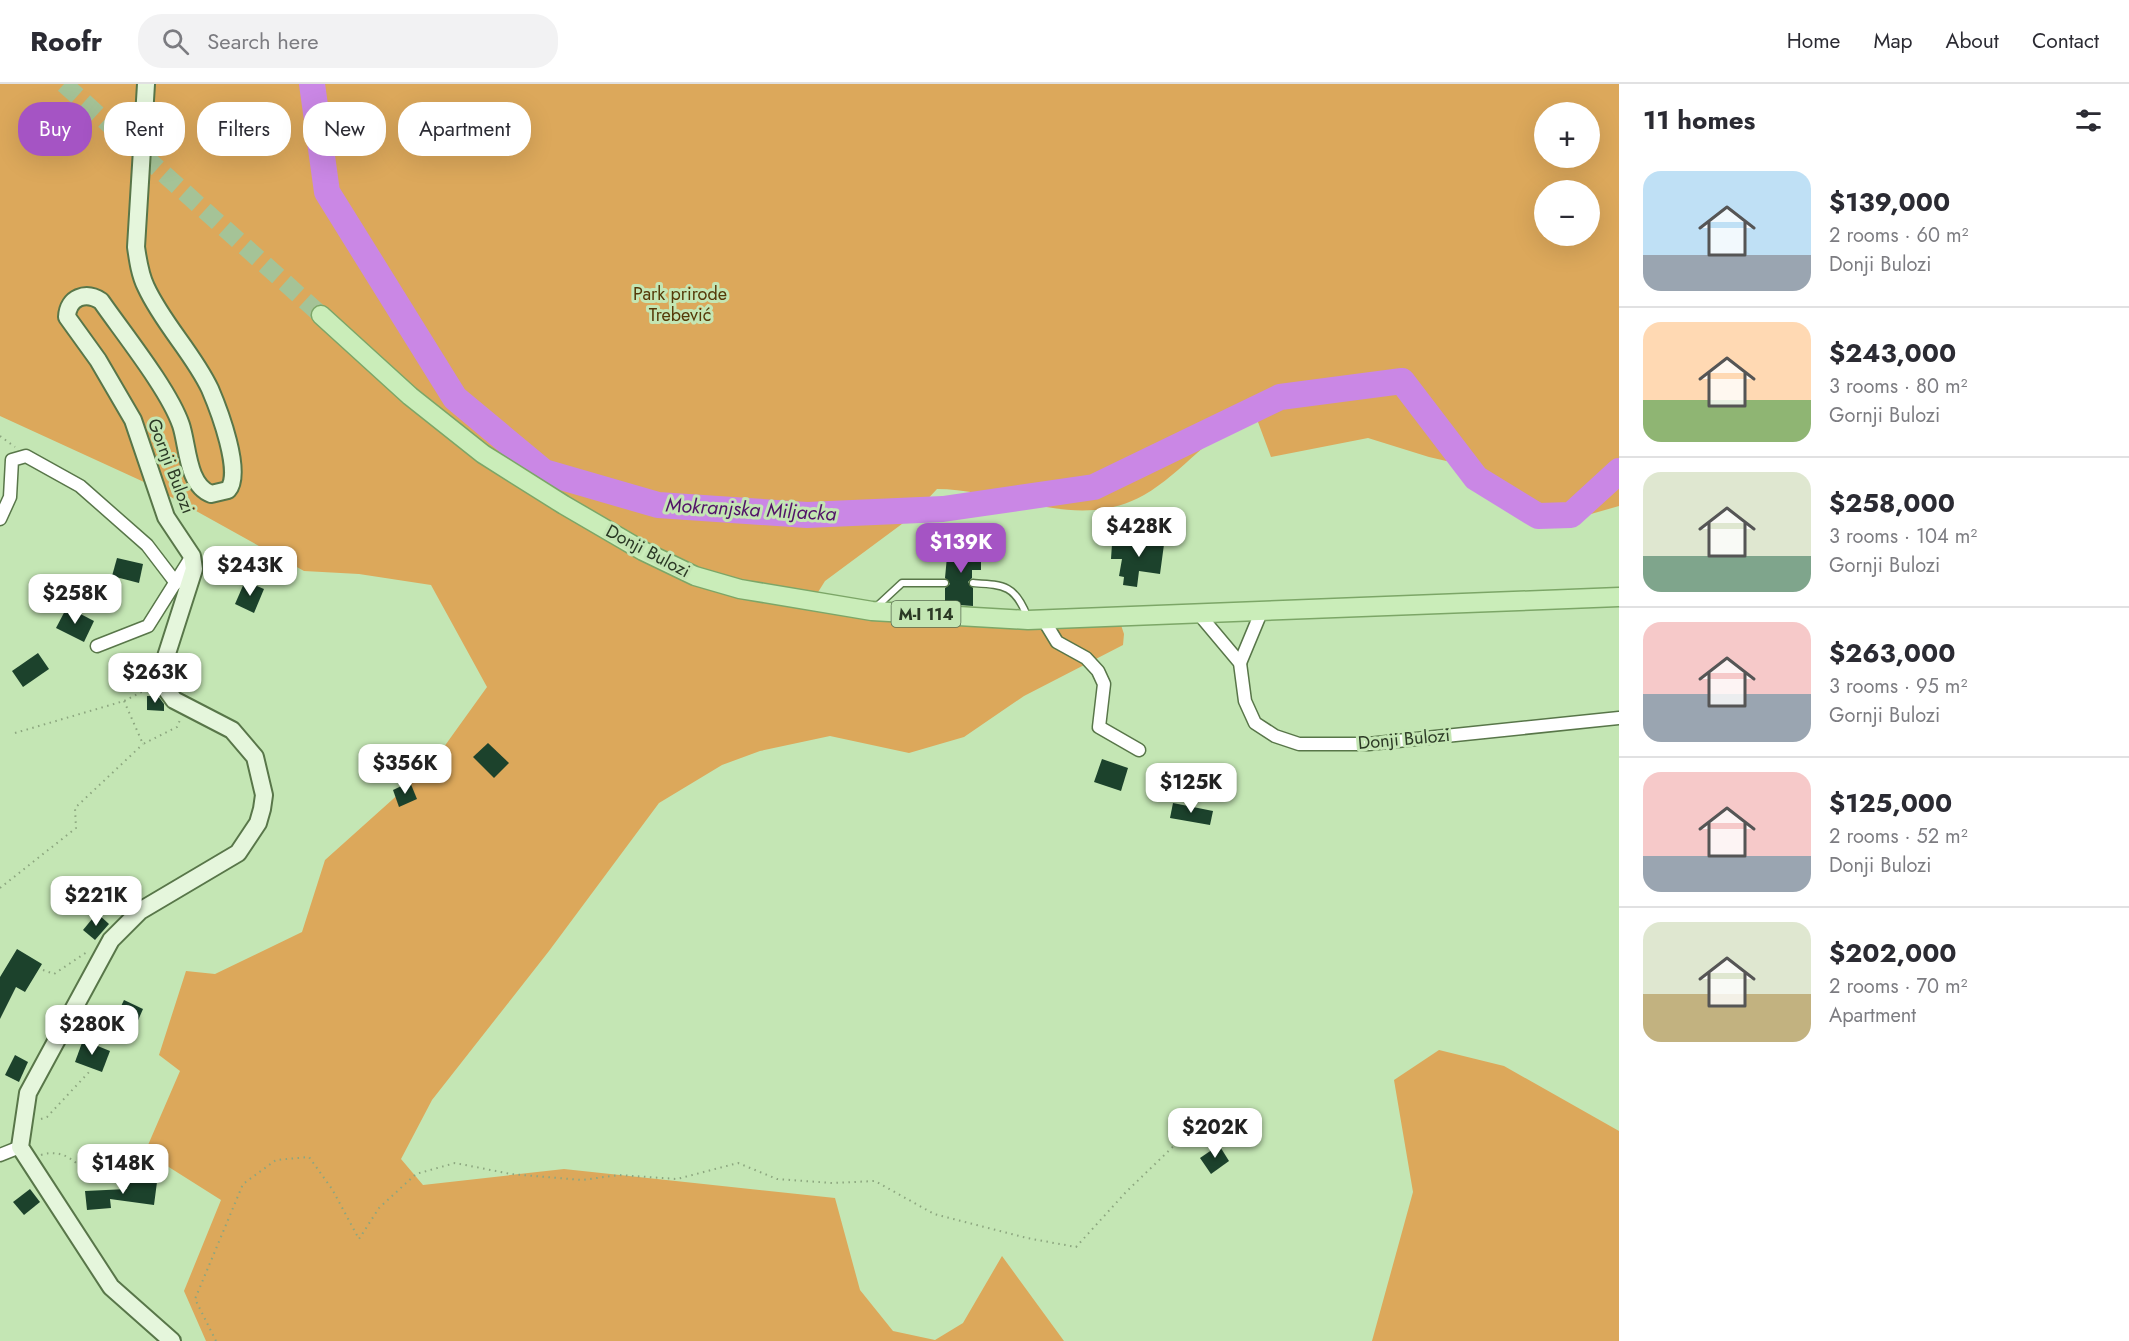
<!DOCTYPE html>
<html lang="en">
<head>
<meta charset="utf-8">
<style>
  :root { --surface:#fff; --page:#f2f2f3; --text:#2b2b33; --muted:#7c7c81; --line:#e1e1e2; --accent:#a554c4 }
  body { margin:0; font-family:Jost,sans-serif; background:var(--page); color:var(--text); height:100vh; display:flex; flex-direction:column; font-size:22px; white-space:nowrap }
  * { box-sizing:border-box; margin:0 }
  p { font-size:20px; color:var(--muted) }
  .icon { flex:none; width:33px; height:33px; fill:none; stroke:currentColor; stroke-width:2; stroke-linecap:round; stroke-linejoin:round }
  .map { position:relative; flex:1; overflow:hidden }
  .panel { display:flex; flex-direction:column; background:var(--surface); width:510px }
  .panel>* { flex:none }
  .banner { position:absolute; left:18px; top:18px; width:570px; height:54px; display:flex; gap:12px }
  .tools { position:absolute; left:1534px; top:18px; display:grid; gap:12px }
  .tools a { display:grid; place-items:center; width:66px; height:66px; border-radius:50%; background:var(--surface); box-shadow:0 6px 24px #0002; font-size:30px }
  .price { position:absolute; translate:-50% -51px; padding:0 14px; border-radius:12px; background:#fff; color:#222; font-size:20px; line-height:39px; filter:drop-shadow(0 2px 3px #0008) }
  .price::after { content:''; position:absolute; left:50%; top:36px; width:18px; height:14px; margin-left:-9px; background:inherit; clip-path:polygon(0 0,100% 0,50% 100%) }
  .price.selected { background:var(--accent); color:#fff }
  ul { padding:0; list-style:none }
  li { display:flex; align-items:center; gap:18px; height:150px; padding:0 24px }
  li+li { border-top:2px solid var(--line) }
  li span { display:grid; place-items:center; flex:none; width:168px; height:120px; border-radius:18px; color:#555 }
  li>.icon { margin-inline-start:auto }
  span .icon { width:72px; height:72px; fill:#fffc; stroke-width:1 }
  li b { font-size:26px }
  h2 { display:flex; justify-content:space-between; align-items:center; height:72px; padding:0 24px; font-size:26px }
  .chip { padding:0 21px; border-radius:24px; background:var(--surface); box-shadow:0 6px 24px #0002; font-size:21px; line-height:54px }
  .chip.selected { background:var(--accent); color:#fff }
  header { display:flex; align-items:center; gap:36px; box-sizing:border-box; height:84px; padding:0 30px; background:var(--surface); border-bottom:2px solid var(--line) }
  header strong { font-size:28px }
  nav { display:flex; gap:33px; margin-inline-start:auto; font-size:21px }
  .search { width:420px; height:54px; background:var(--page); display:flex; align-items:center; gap:15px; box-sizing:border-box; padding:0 21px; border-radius:24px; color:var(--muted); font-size:22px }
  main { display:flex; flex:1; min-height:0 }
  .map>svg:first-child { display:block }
  .green { fill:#dca85b; fill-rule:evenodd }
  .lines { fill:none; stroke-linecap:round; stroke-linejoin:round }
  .river { stroke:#ca87e5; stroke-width:26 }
  .building { fill:#1c422c }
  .primary-tunnel { stroke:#a5c397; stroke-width:18; stroke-dasharray:18 9; stroke-linecap:butt }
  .lane-casing { stroke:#587649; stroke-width:9 }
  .street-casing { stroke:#587649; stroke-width:15 }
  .secondary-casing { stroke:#587649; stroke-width:20 }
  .primary-casing { stroke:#7ca667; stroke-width:21 }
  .path { stroke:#8ca67f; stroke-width:2; stroke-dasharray:1.5 4.5; stroke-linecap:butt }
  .lane { stroke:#fff; stroke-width:6 }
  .street { stroke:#fff; stroke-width:12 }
  .secondary { stroke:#e5f6dc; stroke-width:16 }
  .primary { stroke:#caedb9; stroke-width:18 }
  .labels { text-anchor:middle; stroke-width:6; stroke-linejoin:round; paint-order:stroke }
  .shield { fill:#c4e6b4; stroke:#596d50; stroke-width:1.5 }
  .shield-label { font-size:16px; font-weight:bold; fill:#2b3925 }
  .park-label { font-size:18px; fill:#553908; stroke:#c4e6b4 }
  .street-label { font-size:18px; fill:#2b3925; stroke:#c4e6b4 }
  .water-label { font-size:20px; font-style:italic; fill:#521368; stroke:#c4e6b4 }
</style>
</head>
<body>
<header>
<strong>Roofr</strong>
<div class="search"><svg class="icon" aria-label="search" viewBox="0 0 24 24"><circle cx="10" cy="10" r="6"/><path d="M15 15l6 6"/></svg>Search here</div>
<nav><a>Home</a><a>Map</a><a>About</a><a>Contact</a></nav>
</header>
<main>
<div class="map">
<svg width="1619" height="1257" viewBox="0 0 1619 1257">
  <rect width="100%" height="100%" fill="#c4e6b4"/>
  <g class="green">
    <path d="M0,0H1619V422L1584,432L1569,443L1549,440L1541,431L1521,426L1505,417L1483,399L1468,382L1429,373L1368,354L1271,373L1255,330C1212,346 1183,389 1144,411C1077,449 1006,405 937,405L910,434L825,497L815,513L938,531L1116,526L1124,550L1123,561L1024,612L964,653L909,669L830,652L760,667L722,681L659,719L549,867L432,1016L401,1075L423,1101L564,1085L835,1114L860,1206L893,1247L935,1256L963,1239L1002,1172L1064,1257H206L184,1207L221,1116L145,1068L180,987L159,971L186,887L215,890L302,848L325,776L431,681L487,603L431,501L359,490L304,487L144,398L0,332ZM1545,28H1590V74H1545ZM1545,106H1590V152H1545Z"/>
    <path d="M1439,966L1504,982L1619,1047V1257H1372L1413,1108L1394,996Z"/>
  </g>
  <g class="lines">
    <path class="river" d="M312,0L327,108L455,314L544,388L658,421L807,431L943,425L1094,403L1280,313L1402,297L1476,394L1538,432L1571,431L1619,387"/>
  </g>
  <g class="building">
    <path d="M1142,450L1165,453L1160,490L1139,487L1137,503L1123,501L1124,493L1119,492L1122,475H1111L1112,460L1141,462Z"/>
    <path d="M948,462H981V486H972V494L968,498L973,504V522L945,520V504L950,500L945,494Z"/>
    <path d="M117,474L143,480L139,499L112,492Z"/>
    <path d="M64,493L78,499L69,520L54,514Z"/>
    <path d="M245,497L264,505L254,529L235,520Z"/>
    <path d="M67,523L94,537L84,558L56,544Z"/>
    <path d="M38,569L49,585L23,603L12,587Z"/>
    <path d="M147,612H158L164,620V627L147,626Z"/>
    <path d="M488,659L509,679L494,694L473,673Z"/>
    <path d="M1102,675L1128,684L1121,707L1094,698Z"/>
    <path d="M410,698L417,715L399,723L393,706Z"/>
    <path d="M1173,719L1213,727L1210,741L1170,734Z"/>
    <path d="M97,829L109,840L95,856L83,846Z"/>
    <path d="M17,865L42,880L25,908L16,903L0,935V893Z"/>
    <path d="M124,916L143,925L133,948L113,939Z"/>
    <path d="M83,956L110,967L102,988L75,978Z"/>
    <path d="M15,971L28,978L19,998L5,991Z"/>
    <path d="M1219,1061L1229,1077L1211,1090L1200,1074Z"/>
    <path d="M128,1094L157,1098L154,1121L110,1115L111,1124L87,1126L85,1107L127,1105Z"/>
    <path d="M30,1105L40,1118L24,1131L13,1118Z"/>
  </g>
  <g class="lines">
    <path class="primary-tunnel" d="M64,0L321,231"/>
    <defs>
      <g id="lane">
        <path d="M973,499C1004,501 1015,501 1027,532"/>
        <path d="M875,524L902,499H945"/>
      </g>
      <g id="street">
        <path d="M0,435L10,413L12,376L26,372L80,402L147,461L176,499"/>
        <path d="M1198,529L1240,579L1245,617L1255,639L1275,652L1299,660H1368L1619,634"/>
        <path d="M1043,535L1057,558L1086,574L1098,587L1104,600L1099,643L1139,666"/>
        <path d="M97,562L148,542L192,472"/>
        <path d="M1240,579L1262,526"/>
        <path d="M0,1071L20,1063"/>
      </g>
      <path id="secondary" d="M146,0L136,163C138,177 140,191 146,203C163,240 193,269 210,305C219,326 243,389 228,406L211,410C187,401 188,362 181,341C169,306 124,250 101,217C86,207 68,213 67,233L98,276L133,336L166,433L192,472L194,485L163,582L161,598L174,616L232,646L255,673L264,711L262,725L258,739L238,769L140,827L111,856L28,1009L20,1063L111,1203L172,1257"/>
      <path id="primary" d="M321,231L410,312L483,370L564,421L643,467L695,492L740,505L872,527L1028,536L1619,513"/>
    </defs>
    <use href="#lane" class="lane-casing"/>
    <use href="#street" class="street-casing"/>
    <use href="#secondary" class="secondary-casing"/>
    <use href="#primary" class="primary-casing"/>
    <g class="path">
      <path d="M0,352L15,363"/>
      <path d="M124,617L143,660L177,643L180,636"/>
      <path d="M15,649L124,617L149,604"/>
      <path d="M0,804L76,744L75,724L143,660"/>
      <path d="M43,886L54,890L87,868"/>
      <path d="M41,1035L47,1033L90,987"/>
      <path d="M41,1071C65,1063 84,1082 91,1102"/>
      <path d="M216,1257L195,1215L243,1100L276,1076L309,1073L332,1105L359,1155L379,1124L416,1090L455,1079L511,1090L582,1096L619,1091L677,1095L738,1079L777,1095L832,1099L875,1097L934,1130L1027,1154L1076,1163L1126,1108L1183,1053L1214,1038"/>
    </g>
    <use href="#lane" class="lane"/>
    <use href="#street" class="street"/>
    <use href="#secondary" class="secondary"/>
    <use href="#primary" class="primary"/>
  </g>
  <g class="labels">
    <rect class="shield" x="891.5" y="517" width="69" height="26" rx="4.5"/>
    <g class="shield-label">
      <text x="926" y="536">M-I 114</text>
    </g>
    <g class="park-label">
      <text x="680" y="216">Park prirode<tspan x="680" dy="21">Trebević</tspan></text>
    </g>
    <g class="street-label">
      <text transform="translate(171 382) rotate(69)" y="6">Gornji Bulozi</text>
      <text transform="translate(648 467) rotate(28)" y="6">Donji Bulozi</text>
      <text transform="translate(1404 655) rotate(-5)" y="6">Donji Bulozi</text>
    </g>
    <g class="water-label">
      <text transform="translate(751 425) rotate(3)" y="7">Mokranjska Miljacka</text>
    </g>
  </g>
</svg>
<div class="tools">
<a>+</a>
<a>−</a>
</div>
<b class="price" style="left:1139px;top:474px">$428K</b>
<b class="price selected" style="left:961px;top:490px">$139K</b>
<b class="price" style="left:250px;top:513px">$243K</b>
<b class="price" style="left:75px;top:541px">$258K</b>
<b class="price" style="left:155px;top:620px">$263K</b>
<b class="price" style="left:405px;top:711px">$356K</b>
<b class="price" style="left:1191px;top:730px">$125K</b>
<b class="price" style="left:96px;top:843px">$221K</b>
<b class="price" style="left:92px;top:972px">$280K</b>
<b class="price" style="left:1215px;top:1075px">$202K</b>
<b class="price" style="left:123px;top:1111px">$148K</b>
<div class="banner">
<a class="chip selected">Buy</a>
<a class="chip">Rent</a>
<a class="chip">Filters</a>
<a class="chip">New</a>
<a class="chip">Apartment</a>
</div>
</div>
<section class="panel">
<h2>11 homes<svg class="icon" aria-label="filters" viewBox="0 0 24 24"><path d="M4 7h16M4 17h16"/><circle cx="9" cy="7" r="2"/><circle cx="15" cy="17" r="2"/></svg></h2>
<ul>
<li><span style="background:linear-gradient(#bfe0f5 70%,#9aa5b1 0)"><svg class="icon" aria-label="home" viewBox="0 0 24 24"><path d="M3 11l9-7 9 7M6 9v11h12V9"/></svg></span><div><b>$139,000</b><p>2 rooms · 60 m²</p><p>Donji Bulozi</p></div></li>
<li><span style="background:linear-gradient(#ffd9b3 65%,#8fb573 0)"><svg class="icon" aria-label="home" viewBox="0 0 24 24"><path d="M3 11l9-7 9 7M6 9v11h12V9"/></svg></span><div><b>$243,000</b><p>3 rooms · 80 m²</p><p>Gornji Bulozi</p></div></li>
<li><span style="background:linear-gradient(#dfe7d0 70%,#7fa58c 0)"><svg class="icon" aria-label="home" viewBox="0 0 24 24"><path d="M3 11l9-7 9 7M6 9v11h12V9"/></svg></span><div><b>$258,000</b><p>3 rooms · 104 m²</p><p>Gornji Bulozi</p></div></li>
<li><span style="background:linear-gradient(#f6c9c9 60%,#9aa5b1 0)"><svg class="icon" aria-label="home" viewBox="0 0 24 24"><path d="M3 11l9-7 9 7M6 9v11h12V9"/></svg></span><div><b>$263,000</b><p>3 rooms · 95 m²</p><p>Gornji Bulozi</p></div></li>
<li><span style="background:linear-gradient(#f6c9c9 70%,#9aa5b1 0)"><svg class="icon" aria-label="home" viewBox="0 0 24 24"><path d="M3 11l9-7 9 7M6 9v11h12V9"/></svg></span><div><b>$125,000</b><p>2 rooms · 52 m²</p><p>Donji Bulozi</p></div></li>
<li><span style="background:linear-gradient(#dfe7d0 60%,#c2b280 0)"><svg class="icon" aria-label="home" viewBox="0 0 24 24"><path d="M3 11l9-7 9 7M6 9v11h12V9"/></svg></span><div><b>$202,000</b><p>2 rooms · 70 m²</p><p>Apartment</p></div></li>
</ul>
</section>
</main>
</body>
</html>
